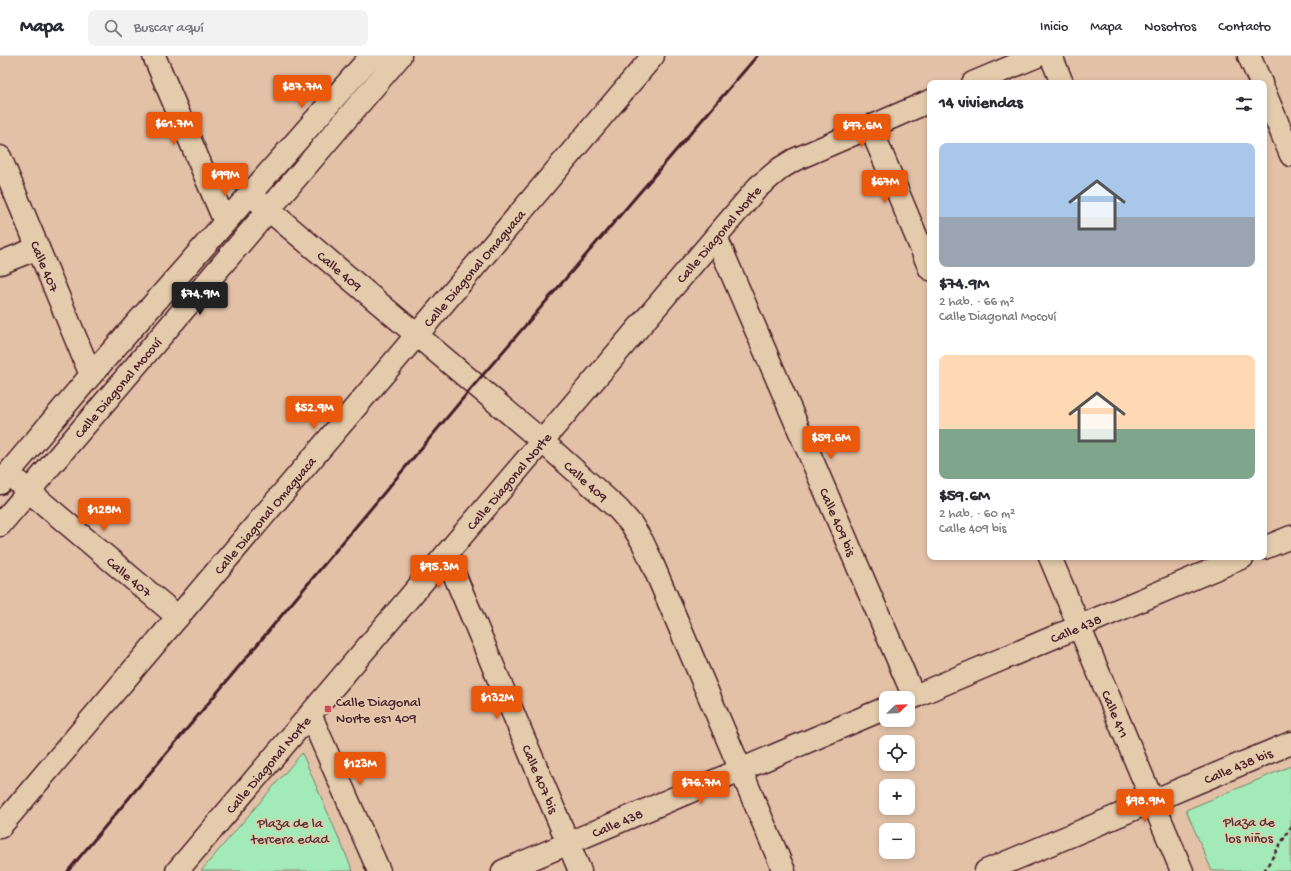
<!DOCTYPE html>
<html lang="es">
<head>
<meta charset="utf-8">
<style>
  :root { --surface:#fff; --page:#f2f2f3; --text:#2b2b33; --muted:#7c7c81; --line:#e1e1e2; --accent:#ea580c }
  body { margin:0; font-family:"Gochi Hand",sans-serif; background:var(--page); color:var(--text); height:100vh; display:flex; flex-direction:column; font-size:15px; white-space:nowrap }
  * { box-sizing:border-box; margin:0 }
  p { font-size:13px; color:var(--muted) }
  .icon { flex:none; width:22px; height:22px; fill:none; stroke:currentColor; stroke-width:2; stroke-linecap:round; stroke-linejoin:round }
  .map { position:relative; flex:1; overflow:hidden }
  .panel { position:absolute; left:927px; top:24px; width:340px; height:480px; display:flex; flex-direction:column; background:var(--surface); border-radius:8px; box-shadow:0 2px 6px #0003 }
  .panel>* { flex:none }
  .needle { width:26px; rotate:67deg }
  .controls { position:absolute; left:879px; top:635px; display:grid; gap:8px }
  .controls a { display:grid; place-items:center; width:36px; height:36px; border-radius:8px; background:var(--surface); box-shadow:0 2px 6px #0003; font-size:20px }
  .price { position:absolute; translate:-50% -34px; padding:0 9px; border-radius:4px; background:var(--accent); color:#fff; font-size:13px; line-height:26px; filter:drop-shadow(0 1px 2px #0008) }
  .price::after { content:''; position:absolute; left:50%; top:24px; width:12px; height:9px; margin-left:-6px; background:inherit; clip-path:polygon(0 0,100% 0,50% 100%) }
  .price.selected { background:#222; color:#fff }
  ul { padding:0; list-style:none }
  li { display:grid; align-content:center; gap:8px; height:212px; padding:0 12px }
  li span { display:grid; place-items:center; height:124px; border-radius:8px; color:#555 }
  li>.icon { margin-inline-start:auto }
  span .icon { width:72px; height:72px; fill:#fffc; stroke-width:1 }
  li b { font-size:17px }
  h2 { display:flex; justify-content:space-between; align-items:center; height:48px; padding:0 12px; font-size:17px }
  header { display:flex; align-items:center; gap:24px; box-sizing:border-box; height:56px; padding:0 20px; background:var(--surface); border-bottom:1px solid var(--line) }
  header strong { font-size:19px }
  nav { display:flex; gap:22px; margin-inline-start:auto; font-size:14px }
  .search { width:280px; height:36px; background:var(--page); display:flex; align-items:center; gap:10px; box-sizing:border-box; padding:0 14px; border-radius:8px; color:var(--muted); font-size:15px }
  .map>svg:first-child { display:block }
  .green { fill:#a2eab7; stroke:#768471 }
  .lines { fill:none; stroke-linecap:round; stroke-linejoin:round }
  .minor-casing { stroke:#4a1f2b; stroke-width:25 }
  .path { stroke:#4a1f2b; stroke-width:2.5; stroke-dasharray:4 3; stroke-linecap:butt }
  .minor { stroke:#e3cbab; stroke-width:22 }
  .rail { stroke:#4a1f2b; stroke-width:3 }
  .poi-dot { fill:#d1495b; stroke:#e3cbab; stroke-width:1.5 }
  .labels { text-anchor:middle; stroke-width:3; stroke-linejoin:round; paint-order:stroke }
  .street-label { font-size:14px; fill:#4a1f2b; stroke:#e3cbab }
  .poi-label { font-size:14px; fill:#4a1f2b; stroke:#e3cbab; text-anchor:start }
  .park-label { font-size:14px; fill:#533339; stroke:#e3cbab }
</style>
</head>
<body>
<header>
<strong>Mapa</strong>
<div class="search"><svg class="icon" aria-label="search" viewBox="0 0 24 24"><circle cx="10" cy="10" r="6"/><path d="M15 15l6 6"/></svg>Buscar aquí</div>
<nav><a>Inicio</a><a>Mapa</a><a>Nosotros</a><a>Contacto</a></nav>
</header>
<div class="map">
<svg width="1291" height="815" viewBox="0 0 1291 815">
  <rect width="100%" height="100%" fill="#e3c1a7"/>
  <filter id="ink" filterUnits="userSpaceOnUse"><feTurbulence type="fractalNoise" baseFrequency=".025" numOctaves="2"/><feDisplacementMap in="SourceGraphic" scale="8" xChannelSelector="R" yChannelSelector="G"/><feConvolveMatrix kernelMatrix="1 2 1 2 8 2 1 2 1" color-interpolation-filters="sRGB"/></filter>
  <g filter="url(#ink)">
    <g class="green">
      <path d="M302,697L353,815H201Z"/>
      <path d="M1291,710V815H1212L1186,754Z"/>
    </g>
    <g class="lines">
      <defs>
        <g id="minor">
          <path d="M154,0L225,166"/>
          <path d="M1051,0L1062,27"/>
          <path d="M1249,0L1261,27"/>
          <path d="M973,27L1037,0"/>
          <path d="M1264,35L1291,99"/>
          <path d="M870,70L930,213"/>
          <path id="s1" d="M0,101L91,319"/>
          <path id="s2" d="M250,138L542,385L618,453L632,469L642,485L650,502L784,815"/>
          <path id="s3" d="M716,181L914,641"/>
          <path d="M0,207L38,192"/>
          <path id="s4" d="M18,426L178,561"/>
          <path d="M0,427L91,319L366,6L376,0"/>
          <path id="s5" d="M0,469L400,0"/>
          <path d="M1264,492L1291,481"/>
          <path id="s6" d="M446,499L580,815"/>
          <path id="s7" d="M1050,501L1182,815"/>
          <path id="s8" d="M908,643L1243,501"/>
          <path d="M310,658L379,815"/>
          <path id="s9" d="M0,771L653,0"/>
          <path id="s10" d="M177,815L758,131L781,112L794,104L930,45"/>
          <path id="s11" d="M503,815L886,652"/>
          <path id="s12" d="M986,815L1291,687"/>
        </g>
      </defs>
      <use href="#minor" class="minor-casing"/>
      <path class="path" d="M1264,815L1291,771"/>
      <use href="#minor" class="minor"/>
      <path class="rail" d="M68,815L475,328L757,0"/>
    </g>
  </g>
  <rect class="poi-dot" x="324" y="649" width="8" height="8" rx="2"/>
  <g class="labels">
    <g class="street-label">
      <text dy="5" stroke="none"><textPath href="#s10" startOffset="836">Calle Diagonal Norte</textPath></text>
      <text dy="5" stroke="none"><textPath href="#s1" startOffset="118">Calle 407</textPath></text>
      <text dy="5" stroke="none"><textPath href="#s9" startOffset="733">Calle Diagonal Omaguaca</textPath></text>
      <text dy="5" stroke="none"><textPath href="#s2" startOffset="118">Calle 409</textPath></text>
      <text dy="5" stroke="none"><textPath href="#s5" startOffset="181">Calle Diagonal Mocoví</textPath></text>
      <text dy="5" stroke="none"><textPath href="#s10" startOffset="512">Calle Diagonal Norte</textPath></text>
      <text dy="5" stroke="none"><textPath href="#s2" startOffset="442">Calle 409</textPath></text>
      <text dy="5" stroke="none"><textPath href="#s9" startOffset="409">Calle Diagonal Omaguaca</textPath></text>
      <text dy="5" stroke="none"><textPath href="#s3" startOffset="310">Calle 409 bis</textPath></text>
      <text dy="5" stroke="none"><textPath href="#s4" startOffset="146">Calle 407</textPath></text>
      <text dy="5" stroke="none"><textPath href="#s8" startOffset="182">Calle 438</textPath></text>
      <text dy="5" stroke="none"><textPath href="#s7" startOffset="170">Calle 411</textPath></text>
      <text dy="5" stroke="none"><textPath href="#s10" startOffset="140">Calle Diagonal Norte</textPath></text>
      <text dy="5" stroke="none"><textPath href="#s12" startOffset="273">Calle 438 bis</textPath></text>
      <text dy="5" stroke="none"><textPath href="#s6" startOffset="243">Calle 407 bis</textPath></text>
      <text dy="5" stroke="none"><textPath href="#s11" startOffset="124">Calle 438</textPath></text>
    </g>
    <g class="poi-label">
      <text x="336" y="650">Calle Diagonal<tspan x="336" dy="16">Norte es1 409</tspan></text>
    </g>
    <g class="park-label">
      <text x="1249" y="770">Plaza de<tspan x="1249" dy="16">los niños</tspan></text>
      <text x="290" y="771">Plaza de la<tspan x="290" dy="16">tercera edad</tspan></text>
    </g>
  </g>
</svg>
<div class="controls">
<a><svg class="needle" viewBox="-14 -14 28 28"><path d="M0-13l5 13h-10z" fill="#e53935"/><path d="M0 13l5-13h-10z" fill="#7c7c81"/></svg></a>
<a><svg class="icon" aria-label="locate" viewBox="0 0 24 24"><circle cx="12" cy="12" r="6"/><path d="M12 2v4M12 18v4M2 12h4M18 12h4"/></svg></a>
<a>+</a>
<a>−</a>
</div>
<b class="price" style="left:302px;top:53px">$87.7M</b>
<b class="price" style="left:174px;top:90px">$61.7M</b>
<b class="price" style="left:862px;top:92px">$97.6M</b>
<b class="price" style="left:225px;top:141px">$99M</b>
<b class="price" style="left:885px;top:148px">$67M</b>
<b class="price selected" style="left:200px;top:260px">$74.9M</b>
<b class="price" style="left:314px;top:374px">$52.9M</b>
<b class="price" style="left:831px;top:404px">$59.6M</b>
<b class="price" style="left:104px;top:476px">$128M</b>
<b class="price" style="left:439px;top:533px">$95.3M</b>
<b class="price" style="left:497px;top:664px">$132M</b>
<b class="price" style="left:360px;top:730px">$123M</b>
<b class="price" style="left:701px;top:749px">$76.7M</b>
<b class="price" style="left:1145px;top:767px">$98.9M</b>
<section class="panel">
<h2>14 viviendas<svg class="icon" aria-label="filters" viewBox="0 0 24 24"><path d="M4 7h16M4 17h16"/><circle cx="9" cy="7" r="2"/><circle cx="15" cy="17" r="2"/></svg></h2>
<ul>
<li><span style="background:linear-gradient(#a9c7e8 60%,#9aa5b1 0)"><svg class="icon" aria-label="home" viewBox="0 0 24 24"><path d="M3 11l9-7 9 7M6 9v11h12V9"/></svg></span><div><b>$74.9M</b><p>2 hab. · 66 m²</p><p>Calle Diagonal Mocoví</p></div></li>
<li><span style="background:linear-gradient(#ffd9b3 60%,#7fa58c 0)"><svg class="icon" aria-label="home" viewBox="0 0 24 24"><path d="M3 11l9-7 9 7M6 9v11h12V9"/></svg></span><div><b>$59.6M</b><p>2 hab. · 60 m²</p><p>Calle 409 bis</p></div></li>
</ul>
</section>
</div>
</body>
</html>
